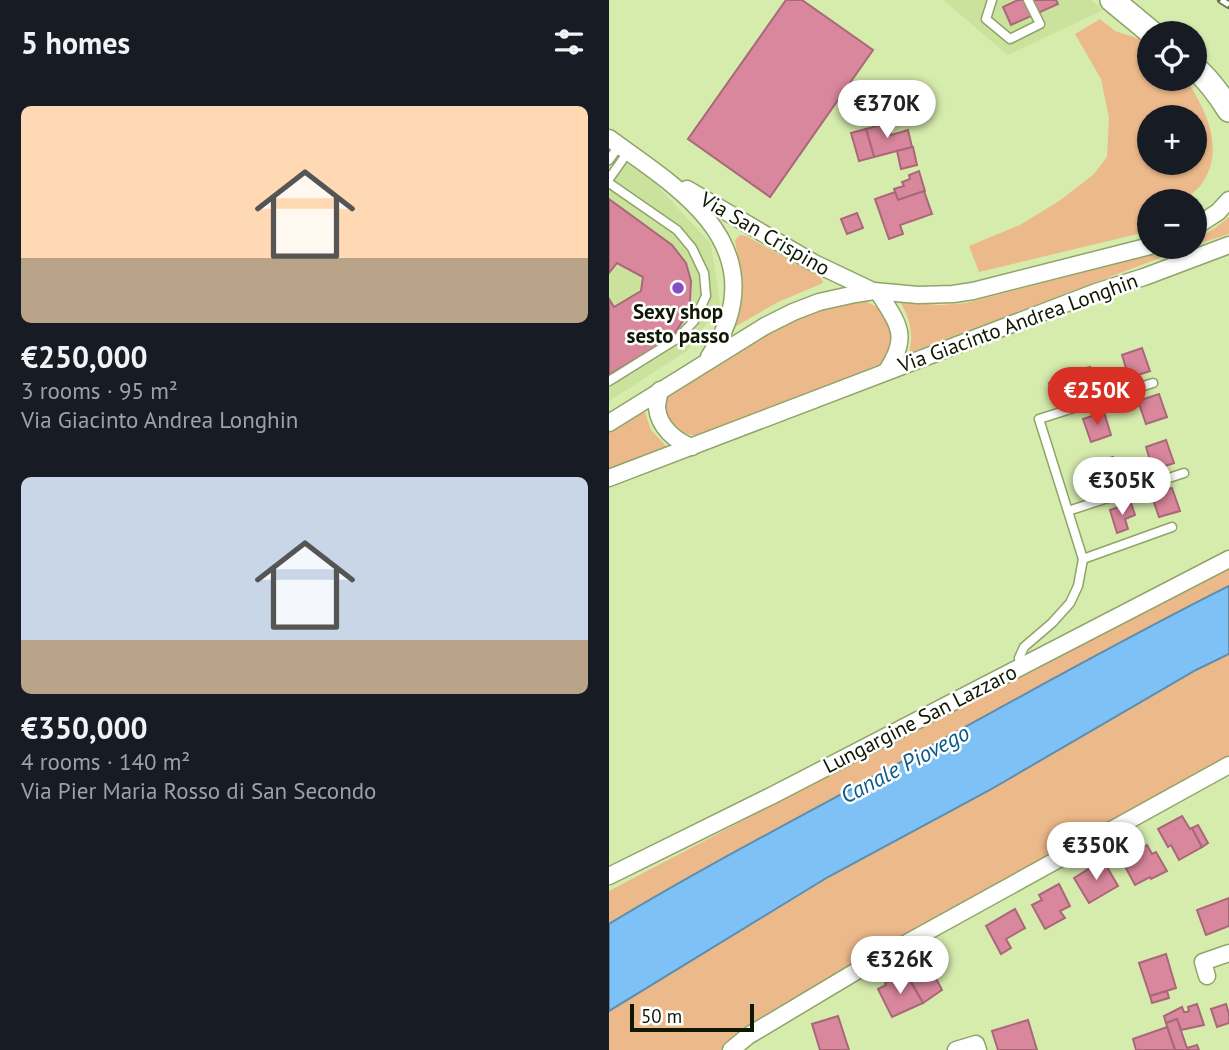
<!DOCTYPE html>
<html lang="en">
<head>
<meta charset="utf-8">
<style>
  :root { --surface:#171b24; --page:#20242c; --text:#f1f3f6; --muted:#9ea1a6; --accent:#d93025 }
  body { margin:0; font-family:"PT Sans",sans-serif; background:var(--page); color:var(--text); height:100vh; display:flex; flex-direction:column; font-size:26px; white-space:nowrap }
  * { box-sizing:border-box; margin:0 }
  p { font-size:23px; color:var(--muted) }
  .icon { flex:none; width:38px; height:38px; fill:none; stroke:currentColor; stroke-width:2; stroke-linecap:round; stroke-linejoin:round }
  .map { position:relative; flex:1; overflow:hidden }
  .sheet { display:flex; flex-direction:column; background:var(--surface); width:609px }
  .sheet>* { flex:none }
  .buttons { position:absolute; left:528px; top:21px; display:grid; gap:14px }
  .buttons a { display:grid; place-items:center; width:70px; height:70px; border-radius:50%; background:var(--surface); box-shadow:0 2px 5px #0004; font-size:35px }
  .scale { position:absolute; left:21px; bottom:18px; width:124px; box-sizing:border-box; padding-left:7px; border:4px solid #111802; border-top:0; font-size:19px; line-height:24px; white-space:nowrap; color:#111802; -webkit-text-stroke:5px #fff; paint-order:stroke }
  .price { position:absolute; translate:-50% -60px; padding:0 16px; border-radius:24px; background:#fff; color:#222; font-size:23px; line-height:46px; filter:drop-shadow(0 2px 4px #0008) }
  .price::after { content:''; position:absolute; left:50%; top:42px; width:21px; height:16px; margin-left:-10px; background:inherit; clip-path:polygon(0 0,100% 0,50% 100%) }
  .price.on { background:var(--accent); color:#fff }
  ul { padding:0; list-style:none }
  li { display:grid; align-content:center; gap:14px; height:371px; padding:0 21px }
  li span { display:grid; place-items:center; height:217px; border-radius:10px; color:#555 }
  li>.icon { margin-inline-start:auto }
  span .icon { width:126px; height:126px; fill:#fffc; stroke-width:1 }
  li b { font-size:30px }
  h2 { display:flex; justify-content:space-between; align-items:center; height:84px; padding:0 21px; font-size:30px }
  main { display:flex; flex:1; min-height:0 }
  .map>svg:first-child { display:block }
  .built { fill:#cae29c }
  .green { fill:#ecb98a; fill-rule:evenodd }
  .water { fill:#7ec1f6; stroke:#5d8ead; stroke-width:2 }
  .building { fill:#d9879c; stroke:#a96878; stroke-width:2 }
  .lines { fill:none; stroke-linecap:round; stroke-linejoin:round }
  .lane-casing { stroke:#90a469; stroke-width:11 }
  .street-casing { stroke:#90a469; stroke-width:19 }
  .secondary-casing { stroke:#90a469; stroke-width:26 }
  .lane { stroke:#fff; stroke-width:8 }
  .street { stroke:#fff; stroke-width:16 }
  .secondary { stroke:#fff; stroke-width:23 }
  .rail-casing { stroke:#64714a; stroke-width:8 }
  .rail { stroke:#fff; stroke-width:5; stroke-dasharray:16; stroke-linecap:butt }
  .poi-dot { fill:#884dc4; stroke:#fff; stroke-width:2.5 }
  .labels { text-anchor:middle; stroke-width:5; stroke-linejoin:round; paint-order:stroke }
  .street-label { font-size:21px; fill:#111802; stroke:#fff }
  .poi-label { font-size:21px; font-weight:bold; fill:#111802; stroke:#fff }
  .water-label { font-size:23px; font-style:italic; fill:#0a5a8b; stroke:#fff }
</style>
</head>
<body>
<main>
<section class="sheet">
<h2>5 homes<svg class="icon" aria-label="filters" viewBox="0 0 24 24"><path d="M4 7h16M4 17h16"/><circle cx="9" cy="7" r="2"/><circle cx="15" cy="17" r="2"/></svg></h2>
<ul>
<li><span style="background:linear-gradient(#ffd9b3 70%,#b9a48a 0)"><svg class="icon" aria-label="home" viewBox="0 0 24 24"><path d="M3 11l9-7 9 7M6 9v11h12V9"/></svg></span><div><b>€250,000</b><p>3 rooms · 95 m²</p><p>Via Giacinto Andrea Longhin</p></div></li>
<li><span style="background:linear-gradient(#c9d6e8 75%,#b9a48a 0)"><svg class="icon" aria-label="home" viewBox="0 0 24 24"><path d="M3 11l9-7 9 7M6 9v11h12V9"/></svg></span><div><b>€350,000</b><p>4 rooms · 140 m²</p><p>Via Pier Maria Rosso di San Secondo</p></div></li>
</ul>
</section>
<div class="map">
<svg width="620" height="1050" viewBox="0 0 620 1050">
  <rect width="100%" height="100%" fill="#d6ecad"/>
  <g class="built">
    <path d="M334,0H482L494,10L399,55Z"/>
    <path d="M0,151L44,181L102,244L111,305L78,351L0,401Z"/>
  </g>
  <g class="green">
    <path d="M491,19L506,31L534,40L541,45V79H577C597,111 616,147 594,182C589,190 580,196 573,201H541V231L370,272L360,246L411,225L450,201L484,175L498,157L500,118L492,79L466,34ZM541,117H586V163H541Z"/>
    <path d="M620,217V234L586,245V240L606,228Z"/>
    <path d="M131,235L137,236L211,277L214,282L212,284L169,302L124,328L132,279L126,240Z"/>
    <path d="M569,248V251L300,353C305,334 301,318 291,302L332,305L357,303Z"/>
    <path d="M251,300C284,308 293,341 270,365L91,435C67,437 50,419 59,395L161,329L193,314Z"/>
    <path d="M34,407L42,430L58,447L0,469V428Z"/>
    <path d="M620,565V586C504,644 392,708 279,769C185,820 91,869 0,924V891Z"/>
    <path d="M620,654V766L126,1050H0V1011L19,999L219,877L379,791L587,670Z"/>
  </g>
  <path class="water" d="M620,586V654L587,670L379,791L219,877L0,1011V924C91,869 185,820 279,769C392,708 504,644 620,586Z"/>
  <g class="building">
    <path d="M177,0H193L264,50L161,197L79,139Z"/>
    <path d="M409,0H447L449,4L402,25L394,7Z"/>
    <path d="M279,123L282,135L299,130L303,147L265,157L257,129Z"/>
    <path d="M257,129L265,157L250,161L242,133Z"/>
    <path d="M304,147L308,165L292,169L288,151Z"/>
    <path d="M310,171L316,191L289,200L285,189L295,186L293,182L301,179L300,175Z"/>
    <path d="M315,191L323,214L291,225L294,234L280,239L266,199L286,192L289,200Z"/>
    <path d="M0,199L63,245L77,263L82,281L81,301L77,316L66,333L45,348L0,375V299L5,307L32,291L34,277L8,263L0,273Z"/>
    <path d="M248,213L254,228L238,234L232,219Z"/>
    <path d="M533,348L541,371L520,378L513,355Z"/>
    <path d="M481,367L488,390L467,397L460,373Z"/>
    <path d="M450,380L455,397L446,400L440,383Z"/>
    <path d="M550,394L558,417L537,424L529,401Z"/>
    <path d="M495,412L502,435L482,442L474,419Z"/>
    <path d="M557,440L565,463L544,470L537,447Z"/>
    <path d="M504,457L512,480L491,487L484,463Z"/>
    <path d="M563,488L571,511L550,517L542,494Z"/>
    <path d="M522,503L526,515L516,519L519,529L508,533L501,510Z"/>
    <path d="M573,816L581,829L583,828L593,847L570,860L562,845L559,847L549,829Z"/>
    <path d="M589,825L599,843L593,847L583,828Z"/>
    <path d="M538,845L543,854L547,852L558,871L542,879L541,877L526,885L512,859Z"/>
    <path d="M494,860L509,886L480,903L465,878Z"/>
    <path d="M450,884L461,906L451,911L456,918L436,929L423,905L433,900L430,895Z"/>
    <path d="M620,898V926L597,935L588,910Z"/>
    <path d="M406,909L416,928L397,939L402,948L392,954L377,926Z"/>
    <path d="M557,954L567,988L541,996L530,963Z"/>
    <path d="M319,963L333,990L314,1003L298,974L300,973L299,971Z"/>
    <path d="M297,974L314,1003L283,1017L269,989L277,985L276,983Z"/>
    <path d="M558,991L560,998L543,1003L541,996Z"/>
    <path d="M588,1004L595,1025L572,1030L568,1019L557,1023L555,1016L573,1007L575,1012H578L580,1011L579,1007Z"/>
    <path d="M617,1004L620,1014V1023L608,1027L602,1009Z"/>
    <path d="M229,1016L240,1050H211L203,1024Z"/>
    <path d="M568,1019L578,1048L588,1045L590,1050H566L557,1023Z"/>
    <path d="M419,1020L428,1050H389L383,1031Z"/>
    <path d="M558,1027L566,1050H527L524,1039Z"/>
  </g>
  <g class="lines">
    <defs>
      <g id="lane">
        <path d="M383,0L377,19L401,39L431,24L419,0"/>
        <path d="M0,160L10,146"/>
        <path d="M0,179L19,152"/>
        <path d="M0,183L68,230L83,248L95,273L97,296L85,321L69,338L0,381"/>
        <path d="M459,511L575,473"/>
        <path d="M474,559L563,527"/>
        <path d="M411,667L410,658L415,647L443,623L461,603L469,586L474,559L430,419L544,383"/>
      </g>
      <g id="street">
        <path d="M0,138C57,180 143,229 121,313C117,329 109,343 100,357"/>
        <path d="M78,189L205,263L264,291"/>
        <path d="M586,227L609,212L620,200"/>
        <path d="M269,292C290,325 301,336 277,372"/>
        <path d="M51,390C50,396 48,403 48,408C50,427 66,441 83,447"/>
        <path d="M0,423L156,326L184,312L210,302L246,294L265,291L309,295L344,294L364,291L541,246"/>
        <path d="M0,478L487,292L535,277L620,245"/>
        <path d="M0,876L164,795L620,559"/>
        <path d="M598,976L594,962L620,953"/>
        <path d="M122,1050L139,1036L256,966L620,765"/>
        <path d="M347,1050L367,1044L369,1050"/>
      </g>
      <g id="secondary">
        <path d="M503,0L543,33"/>
        <path d="M586,68C600,80 610,94 620,110"/>
      </g>
    </defs>
    <use href="#lane" class="lane-casing"/>
    <use href="#street" class="street-casing"/>
    <use href="#secondary" class="secondary-casing"/>
    <use href="#lane" class="lane"/>
    <use href="#street" class="street"/>
    <use href="#secondary" class="secondary"/>
    <defs>
      <path id="rail" d="M612,0L620,5"/>
    </defs>
    <use href="#rail" class="rail-casing"/>
    <use href="#rail" class="rail"/>
  </g>
  <circle class="poi-dot" cx="69" cy="288" r="7"/>
  <g class="labels">
    <g class="street-label">
      <text transform="translate(156 234) rotate(30)" y="7">Via San Crispino</text>
      <text transform="translate(409 323) rotate(-20)" y="7">Via Giacinto Andrea Longhin</text>
      <text transform="translate(311 719) rotate(-27)" y="7">Lungargine San Lazzaro</text>
    </g>
    <g class="poi-label">
      <text x="69" y="319">Sexy shop<tspan x="69" dy="24">sesto passo</tspan></text>
    </g>
    <g class="water-label">
      <text transform="translate(296 764) rotate(-28)" y="8">Canale Piovego</text>
    </g>
  </g>
</svg>
<div class="buttons">
<a><svg class="icon" aria-label="locate" viewBox="0 0 24 24"><circle cx="12" cy="12" r="6"/><path d="M12 2v4M12 18v4M2 12h4M18 12h4"/></svg></a>
<a>+</a>
<a>−</a>
</div>
<div class="scale">50 m</div>
<b class="price" style="left:278px;top:140px">€370K</b>
<b class="price on" style="left:488px;top:427px">€250K</b>
<b class="price" style="left:513px;top:517px">€305K</b>
<b class="price" style="left:487px;top:882px">€350K</b>
<b class="price" style="left:291px;top:996px">€326K</b>
</div>
</main>
</body>
</html>
